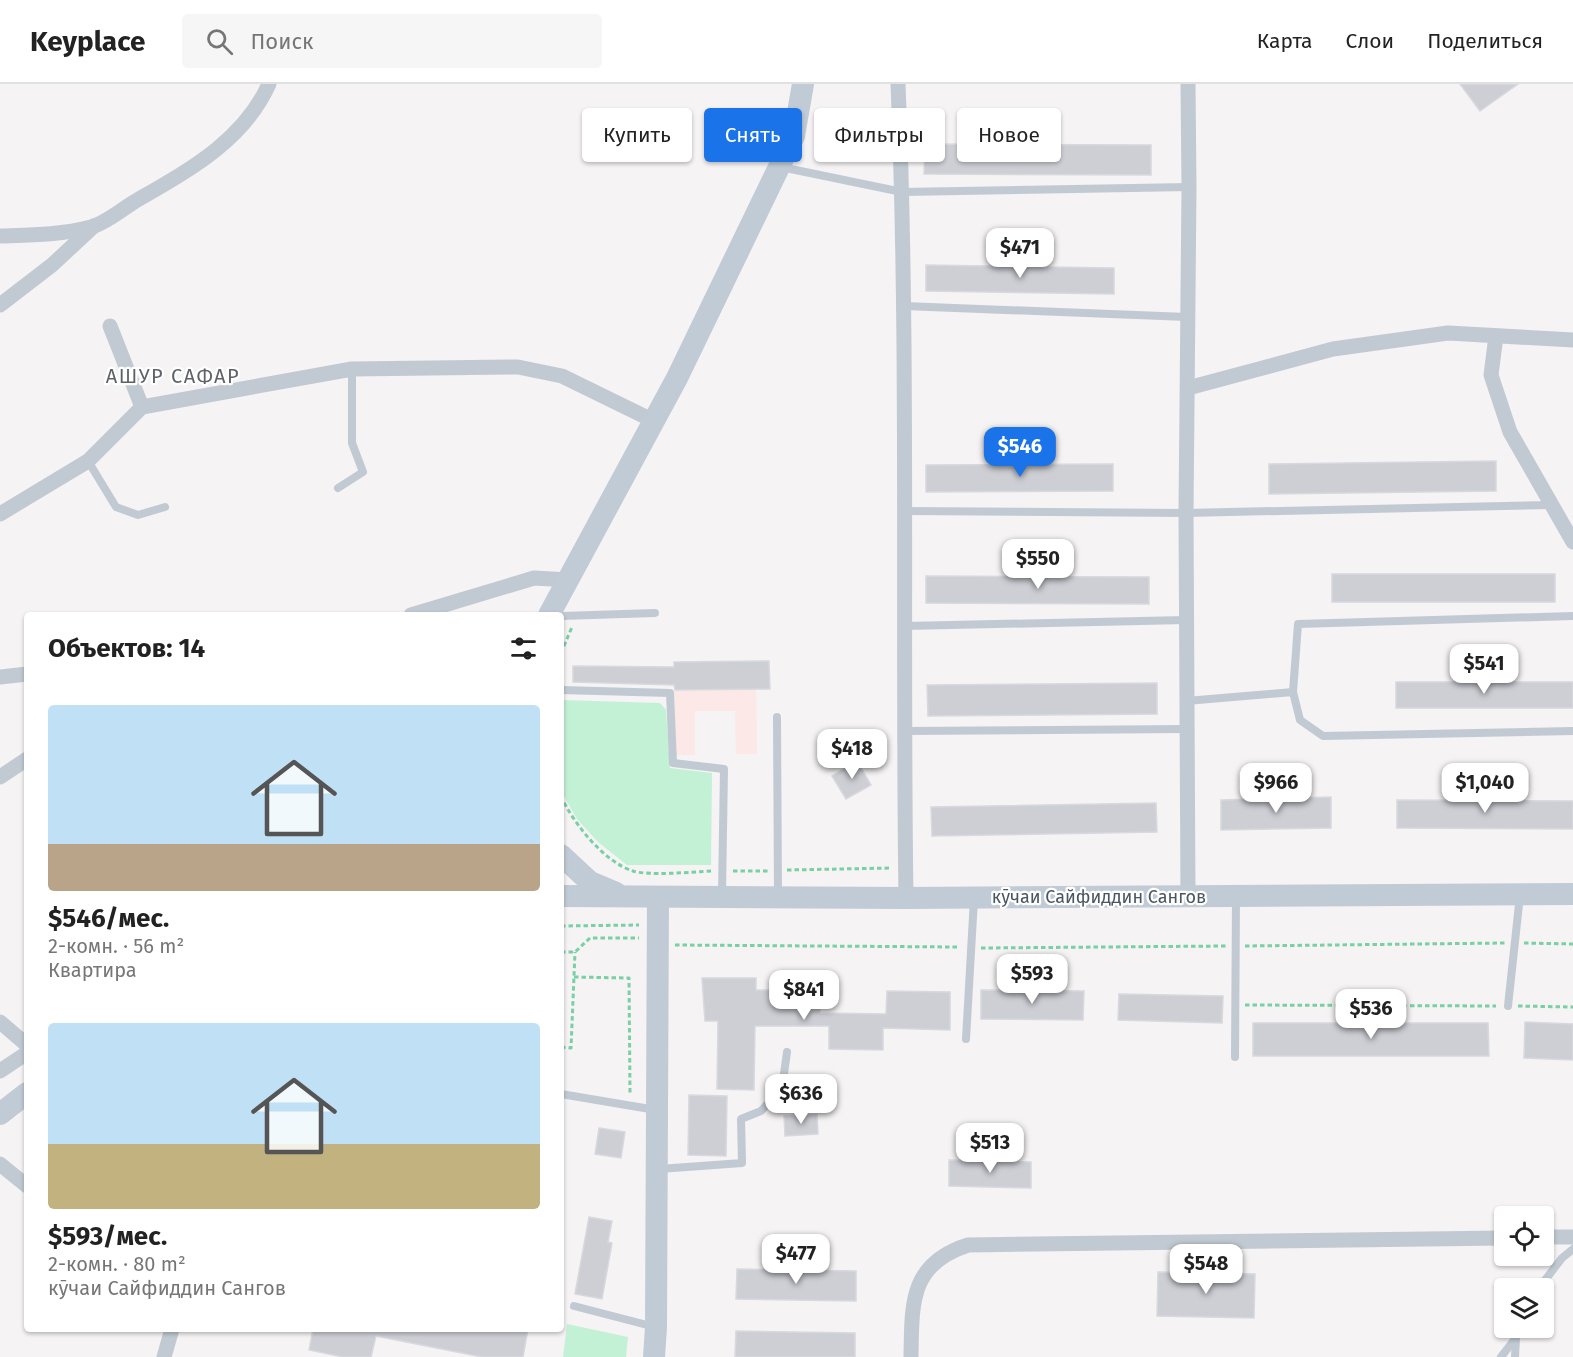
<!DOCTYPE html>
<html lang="ru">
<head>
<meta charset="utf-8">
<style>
  :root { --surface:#fff; --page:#f6f6f6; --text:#222; --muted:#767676; --line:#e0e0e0; --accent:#1a73e8 }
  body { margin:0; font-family:"Fira Sans",sans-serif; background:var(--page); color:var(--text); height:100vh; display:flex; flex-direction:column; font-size:22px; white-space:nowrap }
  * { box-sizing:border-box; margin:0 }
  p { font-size:20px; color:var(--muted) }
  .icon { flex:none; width:33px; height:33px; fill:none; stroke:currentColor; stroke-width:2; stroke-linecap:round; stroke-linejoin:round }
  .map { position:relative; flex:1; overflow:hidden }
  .details { position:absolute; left:24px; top:528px; width:540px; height:720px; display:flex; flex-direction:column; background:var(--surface); border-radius:6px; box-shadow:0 2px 4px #0004 }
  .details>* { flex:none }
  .top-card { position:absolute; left:582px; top:24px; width:570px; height:54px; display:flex; gap:12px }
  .fabs { position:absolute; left:1494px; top:1122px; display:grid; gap:12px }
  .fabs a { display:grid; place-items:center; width:60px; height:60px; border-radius:6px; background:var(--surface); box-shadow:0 2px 4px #0004; font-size:30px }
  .price { position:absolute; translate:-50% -51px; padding:0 14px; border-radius:12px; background:#fff; color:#222; font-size:20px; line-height:39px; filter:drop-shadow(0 2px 3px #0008) }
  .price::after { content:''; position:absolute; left:50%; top:36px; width:18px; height:14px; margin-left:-9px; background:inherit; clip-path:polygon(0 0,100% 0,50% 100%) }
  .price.current { background:var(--accent); color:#fff }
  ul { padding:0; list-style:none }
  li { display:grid; align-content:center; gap:12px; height:318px; padding:0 24px }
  li span { display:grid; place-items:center; height:186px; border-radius:6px; color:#555 }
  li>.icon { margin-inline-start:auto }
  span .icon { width:108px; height:108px; fill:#fffc; stroke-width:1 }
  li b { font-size:26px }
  h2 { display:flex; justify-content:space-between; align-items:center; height:72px; padding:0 24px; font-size:26px }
  .chip { padding:0 21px; border-radius:6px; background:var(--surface); box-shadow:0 2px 4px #0004; font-size:21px; line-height:54px }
  .chip.current { background:var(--accent); color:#fff }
  header { display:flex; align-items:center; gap:36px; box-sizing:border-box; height:84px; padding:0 30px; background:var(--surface); border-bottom:2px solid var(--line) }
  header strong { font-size:28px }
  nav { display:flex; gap:33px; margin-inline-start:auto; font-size:21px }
  .search { width:420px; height:54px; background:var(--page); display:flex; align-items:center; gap:15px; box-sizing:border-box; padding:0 21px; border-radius:6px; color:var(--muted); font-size:22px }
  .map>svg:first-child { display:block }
  .medical { fill:#fce8e6 }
  .green { fill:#c3f1d5 }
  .building { fill:#cdcfd5; stroke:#d7d9de; stroke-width:1.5 }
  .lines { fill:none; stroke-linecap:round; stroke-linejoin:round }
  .path { stroke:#7ad0a6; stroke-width:3; stroke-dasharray:4.5 3; stroke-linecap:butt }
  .lane { stroke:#c1cad2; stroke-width:8 }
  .street { stroke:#c1cad2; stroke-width:15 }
  .secondary { stroke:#c1cbd6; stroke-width:22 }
  .labels { text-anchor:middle; stroke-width:4.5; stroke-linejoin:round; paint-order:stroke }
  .street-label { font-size:18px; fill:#4a5661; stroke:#fff }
  .neighbourhood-label { font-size:20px; letter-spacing:1.5px; fill:#5f6368; stroke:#fff }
</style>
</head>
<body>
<header>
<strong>Keyplace</strong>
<div class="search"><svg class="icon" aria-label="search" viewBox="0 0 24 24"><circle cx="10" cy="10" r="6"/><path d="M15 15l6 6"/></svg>Поиск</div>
<nav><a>Карта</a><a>Слои</a><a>Поделиться</a></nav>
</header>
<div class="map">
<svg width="1573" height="1273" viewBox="0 0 1573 1273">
  <rect width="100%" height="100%" fill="#f5f3f3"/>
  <path class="medical" d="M674,606H756L757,670H736L735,627H695V671H676Z"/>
  <g class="green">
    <path d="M561,616L660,619L666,626L670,684L712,689L711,781H627L598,758L577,735L561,707Z"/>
    <path d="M567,1240L628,1253L626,1273H563Z"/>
  </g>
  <g class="building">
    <path d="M1460,0H1518L1480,27Z"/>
    <path d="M925,60L1151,61V91L924,90Z"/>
    <path d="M926,181L1114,184V210L926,207Z"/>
    <path d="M1496,377V407L1269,410V380Z"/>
    <path d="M1113,380V407L926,408V381Z"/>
    <rect x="1332" y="490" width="223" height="28"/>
    <path d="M926,492L1149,493V520L926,519Z"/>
    <path d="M769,577L770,605L675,606L674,601L573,598V582L674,583V578Z"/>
    <rect x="1396" y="598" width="177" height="26"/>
    <path d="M1157,599V630L928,632L927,601Z"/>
    <path d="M857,677L871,701L846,715L832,692Z"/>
    <path d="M1331,713V744L1221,746V716Z"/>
    <path d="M1397,716L1573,717V745L1397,744Z"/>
    <path d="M1156,719L1157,748L932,752L931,723Z"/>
    <path d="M702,894H756V906L820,907V929L886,930L887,907L950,908V946L883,944V966L829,965V942H755L754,1006L717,1005L718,937H705Z"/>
    <path d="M981,906L1084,907L1083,936L981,935Z"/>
    <path d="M1119,910L1223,912L1222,939L1118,936Z"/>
    <path d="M1525,938L1573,940V976L1524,974Z"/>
    <path d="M1253,939H1488L1489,972H1253Z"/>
    <path d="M689,1011L727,1012L726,1072L688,1071Z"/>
    <path d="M817,1030L818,1050L785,1052L784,1032Z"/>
    <path d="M599,1044L625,1048L621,1074L595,1070Z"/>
    <path d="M949,1076L1031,1078V1104L949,1102Z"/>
    <path d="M589,1133L612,1137L608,1158L612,1159L602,1215L575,1210Z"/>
    <path d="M737,1185L856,1187V1217L736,1215Z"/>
    <path d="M1158,1188L1255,1190L1254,1234L1157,1232Z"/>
    <path d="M313,1245H528L523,1273H482L376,1252L371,1273H343L309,1266Z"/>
    <path d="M736,1247L855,1249V1273H735Z"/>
  </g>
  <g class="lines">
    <g class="path">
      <path d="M561,569L572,543"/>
      <path d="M561,712C573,739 604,778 633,787C647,792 694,788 712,787"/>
      <path d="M787,786L892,784"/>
      <path d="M733,787H769"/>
      <path d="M561,842L639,841"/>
      <path d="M1524,859L1573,860"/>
      <path d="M675,861L959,863"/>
      <path d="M1245,862L1505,859"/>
      <path d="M981,864L1226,862"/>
      <path d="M561,868H575L590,854H639"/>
      <path d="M574,893L629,894L630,1009"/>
      <path d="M1245,921L1496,922"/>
      <path d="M1518,922L1573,923"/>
      <path d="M561,963L571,964L575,868"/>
    </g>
    <g class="lane">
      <path d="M781,83L902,108L1189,103"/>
      <path d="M904,222L1187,233"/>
      <path d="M88,377L116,423L138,431L165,423"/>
      <path d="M338,404L363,388L352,359V285"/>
      <path d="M905,427L1186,429L1552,421"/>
      <path d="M561,532L655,529"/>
      <path d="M905,542L1186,536"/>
      <path d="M561,606L670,609L673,679L724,685L722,809"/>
      <path d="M1293,608L1298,540L1573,532"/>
      <path d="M1186,617L1293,608L1300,636L1323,652L1573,647"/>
      <path d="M777,633L778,812"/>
      <path d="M904,647L1186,645"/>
      <path d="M1508,922L1520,811"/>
      <path d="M966,955L974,815"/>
      <path d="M1235,973L1236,814"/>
      <path d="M561,1010L656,1026"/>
      <path d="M659,1085L742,1079L741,1035L761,1027L782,1004L787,968"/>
      <path d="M1539,1204L1562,1174L1573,1165"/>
      <path d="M574,1222L655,1243"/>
      <path d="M1501,1273L1515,1255"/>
      <path d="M1515,1273L1516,1254L1521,1244"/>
    </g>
    <g class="street">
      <path d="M898,0C909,271 902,543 906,814"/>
      <path d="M1188,0L1189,103L1186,429L1188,813"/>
      <path d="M0,152C30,151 61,151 91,143C106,139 121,126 134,118C187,87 243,58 269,0"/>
      <path d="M0,221L52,181L94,142"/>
      <path d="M110,242L142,323"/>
      <path d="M1496,252L1491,291L1510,348L1573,458"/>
      <path d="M1188,304L1333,265L1448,249L1573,256"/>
      <path d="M0,430L88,377L142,323L352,285L518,283L562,292L654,337"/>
      <path d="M411,531L534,494L569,496"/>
      <path d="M0,593L27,590"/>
      <path d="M0,693L27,675"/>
      <path d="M0,938L27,961"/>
      <path d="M0,987L27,969"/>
      <path d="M0,1080L27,1102"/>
      <path d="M1544,1153H1573"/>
      <path d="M164,1273L172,1245"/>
      <path d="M911,1273C912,1220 909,1180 968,1161L1504,1154"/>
    </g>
    <g class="secondary">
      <path d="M549,531L677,294L794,52L803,0"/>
      <path d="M561,771L590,798L616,809"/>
      <path d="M561,812L906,814L1573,810"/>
      <path d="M0,1030L27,1009"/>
      <path d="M654,1273L656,1243L658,813"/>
    </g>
  </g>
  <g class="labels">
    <g class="street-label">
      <text x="1099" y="819">кӯчаи Сайфиддин Сангов</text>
    </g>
    <g class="neighbourhood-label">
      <text x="173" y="299">АШУР САФАР</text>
    </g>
  </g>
</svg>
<div class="fabs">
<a><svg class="icon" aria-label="locate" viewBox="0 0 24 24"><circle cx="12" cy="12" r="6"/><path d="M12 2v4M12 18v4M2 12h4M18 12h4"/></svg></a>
<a><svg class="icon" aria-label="layers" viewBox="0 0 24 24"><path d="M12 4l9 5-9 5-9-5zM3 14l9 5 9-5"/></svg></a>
</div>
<b class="price" style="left:1020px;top:195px">$471</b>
<b class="price current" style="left:1020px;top:394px">$546</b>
<b class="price" style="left:1038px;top:506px">$550</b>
<b class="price" style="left:1484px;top:611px">$541</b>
<b class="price" style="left:852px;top:696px">$418</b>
<b class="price" style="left:1276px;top:730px">$966</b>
<b class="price" style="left:1485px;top:730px">$1,040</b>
<b class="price" style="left:1032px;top:921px">$593</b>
<b class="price" style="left:804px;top:937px">$841</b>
<b class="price" style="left:1371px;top:956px">$536</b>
<b class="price" style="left:801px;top:1041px">$636</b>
<b class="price" style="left:990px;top:1090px">$513</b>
<b class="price" style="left:796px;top:1201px">$477</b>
<b class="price" style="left:1206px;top:1211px">$548</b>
<div class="top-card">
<a class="chip">Купить</a>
<a class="chip current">Снять</a>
<a class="chip">Фильтры</a>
<a class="chip">Новое</a>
</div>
<section class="details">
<h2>Объектов: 14<svg class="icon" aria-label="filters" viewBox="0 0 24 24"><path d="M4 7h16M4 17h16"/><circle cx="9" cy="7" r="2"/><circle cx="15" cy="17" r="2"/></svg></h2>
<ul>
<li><span style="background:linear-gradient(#bfe0f5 75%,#b9a48a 0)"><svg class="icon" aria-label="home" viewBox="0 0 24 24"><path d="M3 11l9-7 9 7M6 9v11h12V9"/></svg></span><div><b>$546/мес.</b><p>2-комн. · 56 m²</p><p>Квартира</p></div></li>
<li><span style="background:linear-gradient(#bfe0f5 65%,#c2b280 0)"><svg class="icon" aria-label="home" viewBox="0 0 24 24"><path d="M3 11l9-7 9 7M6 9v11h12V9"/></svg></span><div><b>$593/мес.</b><p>2-комн. · 80 m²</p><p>кӯчаи Сайфиддин Сангов</p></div></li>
</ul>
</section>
</div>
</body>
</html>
